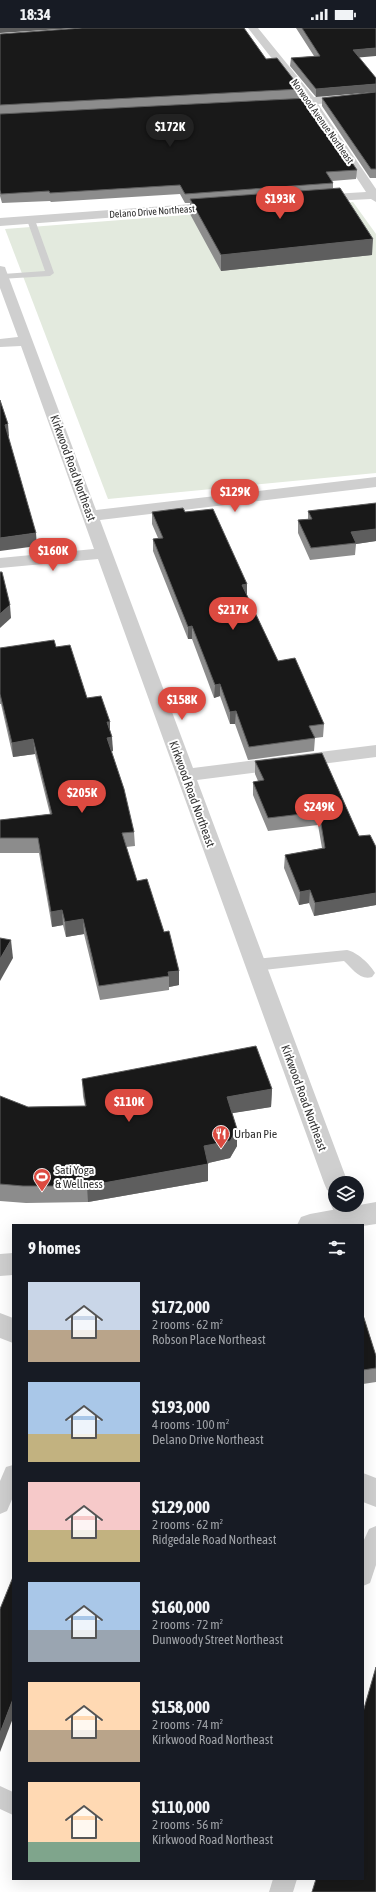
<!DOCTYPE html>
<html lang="en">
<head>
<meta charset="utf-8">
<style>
  :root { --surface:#171b24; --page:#20242c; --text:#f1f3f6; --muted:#9ea1a6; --accent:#dc4a40 }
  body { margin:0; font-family:"Asap Condensed",sans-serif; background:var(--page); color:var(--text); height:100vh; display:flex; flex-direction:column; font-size:15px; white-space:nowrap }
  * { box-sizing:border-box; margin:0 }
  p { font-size:13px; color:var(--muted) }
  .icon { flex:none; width:22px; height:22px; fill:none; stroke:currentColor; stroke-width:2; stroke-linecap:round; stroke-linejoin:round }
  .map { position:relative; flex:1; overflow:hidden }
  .details { position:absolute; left:12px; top:1196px; width:352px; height:656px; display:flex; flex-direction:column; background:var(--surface); border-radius:0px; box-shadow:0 4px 16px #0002 }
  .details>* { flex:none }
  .fabs { position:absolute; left:328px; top:1148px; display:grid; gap:8px }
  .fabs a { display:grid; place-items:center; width:36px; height:36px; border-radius:50%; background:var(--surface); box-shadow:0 4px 16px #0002; font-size:20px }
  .price { position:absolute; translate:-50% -34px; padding:0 9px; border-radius:14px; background:var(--accent); color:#fff; font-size:13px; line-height:26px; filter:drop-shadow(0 1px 2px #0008) }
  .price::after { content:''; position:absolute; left:50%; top:24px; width:12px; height:9px; margin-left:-6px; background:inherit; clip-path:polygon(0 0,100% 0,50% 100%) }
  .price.on { background:#222; color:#fff }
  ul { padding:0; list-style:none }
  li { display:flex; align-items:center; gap:12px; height:100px; padding:0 16px }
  li span { display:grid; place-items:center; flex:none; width:112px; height:80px; border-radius:0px; color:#555 }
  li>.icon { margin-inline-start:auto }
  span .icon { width:48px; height:48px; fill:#fffc; stroke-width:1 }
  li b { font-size:17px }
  h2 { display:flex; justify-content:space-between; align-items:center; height:48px; padding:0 16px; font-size:17px }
  .status { display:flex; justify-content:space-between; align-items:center; height:28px; padding:0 20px; background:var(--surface); direction:ltr }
  .status svg { height:11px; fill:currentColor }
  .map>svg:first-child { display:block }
  .green { fill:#e3eade }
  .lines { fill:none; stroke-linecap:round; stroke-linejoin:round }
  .service { fill:#cfcfcf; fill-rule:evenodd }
  .minor { fill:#cfcfcf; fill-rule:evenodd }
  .tertiary { fill:#cfcfcf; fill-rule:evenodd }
  .wall { fill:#8c8c8c }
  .shaded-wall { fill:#5e5e5e }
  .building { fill:#191919; stroke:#5e5e5e }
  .labels { text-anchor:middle; stroke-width:4; stroke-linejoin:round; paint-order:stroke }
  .far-street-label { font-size:10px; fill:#323232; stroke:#fff }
  .street-label { font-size:12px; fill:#323232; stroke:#fff }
  .poi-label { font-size:12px; fill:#323232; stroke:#fff; text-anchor:start }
</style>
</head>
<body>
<div class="status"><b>18:34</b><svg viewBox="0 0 49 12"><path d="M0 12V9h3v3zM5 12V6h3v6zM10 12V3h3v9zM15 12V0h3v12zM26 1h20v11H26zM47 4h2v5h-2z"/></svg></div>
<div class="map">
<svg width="376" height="1864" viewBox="0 0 376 1864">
  <rect width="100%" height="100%" fill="#fff"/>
  <path class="green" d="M353,174L376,206V445L108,471L5,201Z"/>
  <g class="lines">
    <g class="service">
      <path d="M31,189L35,192L54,245L50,248L0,251V247L3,246L45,243L27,192Z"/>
      <path d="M347,922C357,924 370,936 375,945L372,949C360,953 352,940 344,933L255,943L250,941L247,937L250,933L255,931Z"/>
      <path d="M13,1437V1469L7,1483L0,1486V1453L6,1439Z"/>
      <path d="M376,1498V1537L370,1555L363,1558V1514L369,1501Z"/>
      <path d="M0,1758L13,1764V1787L0,1781Z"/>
      <path d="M273,1851H297L293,1864H269Z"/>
    </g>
    <g class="minor">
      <path d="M248,0H258L314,69L376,65V71L318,76L376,161V174L371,171L312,174L310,171L312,168L316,167L366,164L308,76L279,77L278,75L279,73L303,70Z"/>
      <path d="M220,174L226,178L224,181L0,198V190Z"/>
      <path d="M0,238L5,239L6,242L96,482L376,449V459L100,492L193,740L376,717V729L197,752L348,1155H335V1165L327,1162L324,1155L98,531L0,540V530L94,521L21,318L0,319V311L18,309L0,260Z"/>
      <path d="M335,1170V1177H357L362,1190L358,1197H340L331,1177Z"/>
      <path d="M0,1285L13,1290V1315L0,1310Z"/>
      <path d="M363,1445L376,1450V1479L363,1474Z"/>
    </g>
    <g class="tertiary">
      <path d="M376,1174V1196L363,1198L297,1197L301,1189L310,1186Z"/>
      <path d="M13,1225V1247L0,1248V1226Z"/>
    </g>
  </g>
  <g class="wall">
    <path d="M296,0H376L359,29L316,69L290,38L291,30L314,28Z"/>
    <path d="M0,6L266,31L301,61V70L357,142L356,151L332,153L333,155V161L372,227L221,243L190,186V175H185L180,166L51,174L50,173L2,175L0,168Z"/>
    <path d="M376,64V150H370L322,78V70Z"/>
    <path d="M376,475V513L356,516L355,527L310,532L298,505V492L308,491V483Z"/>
    <path d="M152,484H185L247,556V568L278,633L324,696L323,709L315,710L314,723L248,732L235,696H230L220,668L214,670L192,611H188L153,523V511L158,510L152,496Z"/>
    <path d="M56,619L87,670L110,702L113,723L111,724L134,804L135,818L126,819L137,853L179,957L169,959V962L100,972L84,906L66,909L63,897L52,899L39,825H0V792L50,786L35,726L13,729L1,676H0V620Z"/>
    <path d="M255,733L359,808L376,819V877L314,888L309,875L299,877L284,840L285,827L322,820L318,797L268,803L253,767V754L258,753L255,746Z"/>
    <path d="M82,1051L272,1061L271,1079L232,1085L237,1101V1118L230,1130L208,1135V1153L88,1174L26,1175L0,1173V1068L28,1079L85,1078L83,1068Z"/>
    <path d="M363,1287L376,1328V1354L363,1356Z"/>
  </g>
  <g class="shaded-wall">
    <path d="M0,0H76L0,5Z"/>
    <path d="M376,20V28L353,30V22Z"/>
    <path d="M376,56V64L316,69V61Z"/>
    <path d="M373,211L372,227L221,243V227Z"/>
    <path d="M8,396L9,408L6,409L5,397Z"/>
    <path d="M376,501V513L356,516L351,504Z"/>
    <path d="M36,505L37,518L0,523V510Z"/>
    <path d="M247,556V569L242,557Z"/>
    <path d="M10,577L11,590L0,600V586Z"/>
    <path d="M192,598V611H188V599Z"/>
    <path d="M220,656V668L214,670L215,657Z"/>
    <path d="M236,683L235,696H230V684Z"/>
    <path d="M107,694H110V709Z"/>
    <path d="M112,709L113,723L108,724L107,710Z"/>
    <path d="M33,711L35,726L13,729L12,715Z"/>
    <path d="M310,862L309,875L299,877L300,864Z"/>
    <path d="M376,865V877L314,888L315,875Z"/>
    <path d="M62,882L63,897L52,899L51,884Z"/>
    <path d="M83,891L84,906L66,909L65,894Z"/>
    <path d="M11,912L13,930L0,953V931Z"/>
    <path d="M179,943V957L169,959V948L168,944Z"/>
    <path d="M272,1061L271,1079L227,1086V1069Z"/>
    <path d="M237,1101V1118L230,1130L204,1136V1118Z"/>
    <path d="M208,1136V1153L88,1174L87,1158Z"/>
    <path d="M13,1671V1690L0,1724V1705Z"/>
  </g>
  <g class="building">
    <path d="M82,0H244L266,31L277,30L301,61L0,77V6Z"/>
    <path d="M302,0H376V20L353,22L376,50V56L316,61L291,30L320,28Z"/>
    <path d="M376,64V141H371L322,70Z"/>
    <path d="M309,70L357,142L326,144L333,155L185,166L180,157L50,165L49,163L1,166L0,162V86Z"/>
    <path d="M340,160L373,211L221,227L190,171Z"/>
    <path d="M0,372L8,396L5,397L36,505L0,510Z"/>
    <path d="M376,475V501L351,504L356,515L311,520L298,492L312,491L308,483Z"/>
    <path d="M183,480L185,484L213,481L247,556L242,557L278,633L295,630L324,696L309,698L315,710L249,719L236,683L230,684L220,656L215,657L192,598L188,599L153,511L163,510L152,484Z"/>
    <path d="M0,544H2L10,577L0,586Z"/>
    <path d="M54,612L56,619L70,617L87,670L101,668L110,694H107L112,709L107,710L124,761L134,804L122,805L137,853L147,851L164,904L169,903L179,943L168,944L169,948L99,958L83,891L65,894L62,882L51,884L38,810H0V792L52,786L33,711L12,715L0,666V620Z"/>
    <path d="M322,725L359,808L370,807L376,819V865L315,875L310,862L300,864L285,827L325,820L319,784L268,790L253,754L264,752L255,733Z"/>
    <path d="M0,910L11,912L0,931Z"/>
    <path d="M256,1018L272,1061L227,1069L237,1101L230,1113L204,1118L208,1136L87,1158H23L0,1156V1068L28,1079L86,1078L82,1051Z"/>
    <path d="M363,1287L376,1328V1340L363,1342Z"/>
    <path d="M13,1549V1671L0,1705V1581Z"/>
    <path d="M376,1639V1864H312L316,1851H363V1684Z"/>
  </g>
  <defs>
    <symbol id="restaurant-pin" viewBox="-11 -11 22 30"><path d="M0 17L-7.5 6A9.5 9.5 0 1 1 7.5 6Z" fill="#dc4a40" stroke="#fff"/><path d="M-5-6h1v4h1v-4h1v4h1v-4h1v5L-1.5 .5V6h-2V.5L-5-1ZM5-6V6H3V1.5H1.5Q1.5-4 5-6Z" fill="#fff"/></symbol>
    <symbol id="stadium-pin" viewBox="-11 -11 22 30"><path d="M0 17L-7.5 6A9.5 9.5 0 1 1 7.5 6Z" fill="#dc4a40" stroke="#fff"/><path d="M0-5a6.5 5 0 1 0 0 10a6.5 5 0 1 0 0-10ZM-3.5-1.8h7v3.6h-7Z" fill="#fff"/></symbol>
  </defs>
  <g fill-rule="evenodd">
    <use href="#restaurant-pin" x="211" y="1096" width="20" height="27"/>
    <use href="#stadium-pin" x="32" y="1139" width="20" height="27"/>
  </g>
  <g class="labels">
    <g class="far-street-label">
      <text transform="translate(323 93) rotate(55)" y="4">Norwood Avenue Northeast</text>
      <text transform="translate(152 183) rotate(-4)" y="4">Delano Drive Northeast</text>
    </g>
    <g class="street-label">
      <text transform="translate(73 440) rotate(70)" y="4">Kirkwood Road Northeast</text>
      <text transform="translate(192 766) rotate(70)" y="4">Kirkwood Road Northeast</text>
      <text transform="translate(304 1070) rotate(70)" y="4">Kirkwood Road Northeast</text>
    </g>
    <g class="poi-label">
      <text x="234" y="1110">Urban Pie</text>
      <text x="55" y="1146">Sati Yoga<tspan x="55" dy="14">&amp; Wellness</tspan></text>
    </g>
  </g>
</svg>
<div class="fabs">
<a><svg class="icon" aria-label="layers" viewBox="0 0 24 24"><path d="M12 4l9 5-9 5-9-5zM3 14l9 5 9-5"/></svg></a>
</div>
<b class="price on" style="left:170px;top:120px">$172K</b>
<b class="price" style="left:280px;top:192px">$193K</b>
<b class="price" style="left:235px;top:485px">$129K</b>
<b class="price" style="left:53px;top:544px">$160K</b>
<b class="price" style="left:233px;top:603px">$217K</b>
<b class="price" style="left:182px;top:693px">$158K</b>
<b class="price" style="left:82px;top:786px">$205K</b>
<b class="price" style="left:319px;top:800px">$249K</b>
<b class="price" style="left:129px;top:1095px">$110K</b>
<section class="details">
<h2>9 homes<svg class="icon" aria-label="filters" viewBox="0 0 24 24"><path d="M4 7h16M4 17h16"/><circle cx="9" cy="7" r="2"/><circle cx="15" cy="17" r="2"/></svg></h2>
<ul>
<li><span style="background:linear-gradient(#c9d6e8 60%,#b9a48a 0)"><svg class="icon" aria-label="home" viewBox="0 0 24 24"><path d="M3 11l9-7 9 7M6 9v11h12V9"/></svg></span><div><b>$172,000</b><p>2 rooms · 62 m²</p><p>Robson Place Northeast</p></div></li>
<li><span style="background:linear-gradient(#a9c7e8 65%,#c2b280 0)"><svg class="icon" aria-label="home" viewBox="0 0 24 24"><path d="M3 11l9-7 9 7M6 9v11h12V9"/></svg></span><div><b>$193,000</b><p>4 rooms · 100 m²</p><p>Delano Drive Northeast</p></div></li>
<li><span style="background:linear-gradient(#f6c9c9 60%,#c2b280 0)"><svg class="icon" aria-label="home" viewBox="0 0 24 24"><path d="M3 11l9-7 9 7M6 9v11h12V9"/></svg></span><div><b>$129,000</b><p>2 rooms · 62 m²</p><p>Ridgedale Road Northeast</p></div></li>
<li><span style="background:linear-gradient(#a9c7e8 60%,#9aa5b1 0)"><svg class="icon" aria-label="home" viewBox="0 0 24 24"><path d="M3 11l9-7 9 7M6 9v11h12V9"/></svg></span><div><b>$160,000</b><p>2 rooms · 72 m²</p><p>Dunwoody Street Northeast</p></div></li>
<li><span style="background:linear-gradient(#ffd9b3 60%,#b9a48a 0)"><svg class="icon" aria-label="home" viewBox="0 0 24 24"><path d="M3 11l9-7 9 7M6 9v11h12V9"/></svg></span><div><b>$158,000</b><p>2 rooms · 74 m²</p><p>Kirkwood Road Northeast</p></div></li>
<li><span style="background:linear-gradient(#ffd9b3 75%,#7fa58c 0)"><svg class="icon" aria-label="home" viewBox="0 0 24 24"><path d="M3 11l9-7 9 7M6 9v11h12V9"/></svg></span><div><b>$110,000</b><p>2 rooms · 56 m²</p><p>Kirkwood Road Northeast</p></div></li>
</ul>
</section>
</div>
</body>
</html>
